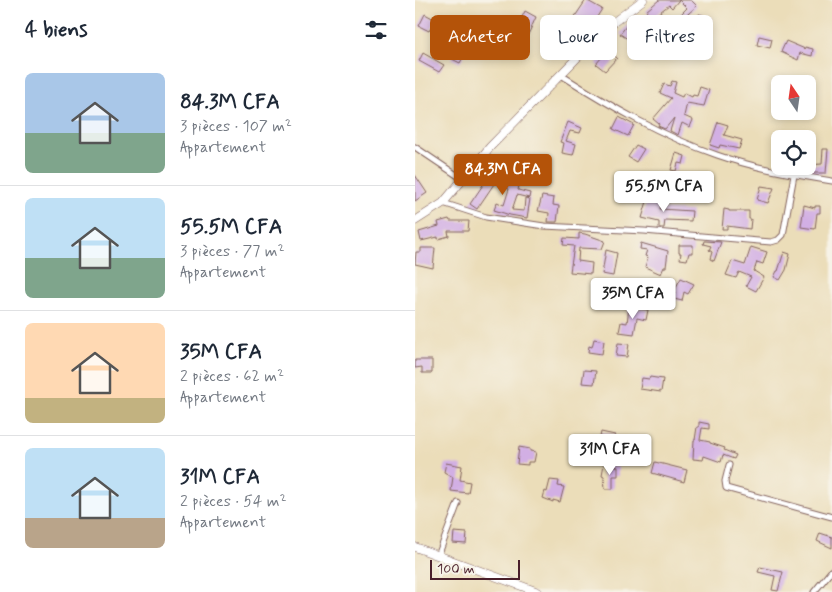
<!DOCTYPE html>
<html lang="fr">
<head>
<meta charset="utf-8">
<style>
  :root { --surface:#fff; --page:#f6f6f7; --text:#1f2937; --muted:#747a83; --line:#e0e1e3; --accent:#b45309 }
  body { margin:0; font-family:Mynerve,sans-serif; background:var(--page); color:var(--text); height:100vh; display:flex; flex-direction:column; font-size:19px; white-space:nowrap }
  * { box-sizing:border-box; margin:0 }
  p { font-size:16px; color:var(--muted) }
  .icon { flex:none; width:28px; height:28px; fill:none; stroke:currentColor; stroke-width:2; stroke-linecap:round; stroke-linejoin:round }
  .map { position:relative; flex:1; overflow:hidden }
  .sheet { display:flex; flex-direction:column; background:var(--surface); width:415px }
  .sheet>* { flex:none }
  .banner { position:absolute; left:15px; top:15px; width:326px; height:45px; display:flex; gap:10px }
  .needle { width:32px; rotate:347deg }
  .fabs { position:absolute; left:356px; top:75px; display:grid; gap:10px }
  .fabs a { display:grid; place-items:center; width:45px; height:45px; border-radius:8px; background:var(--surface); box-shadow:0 2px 8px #0003; font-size:25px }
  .scale { position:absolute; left:15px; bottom:12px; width:90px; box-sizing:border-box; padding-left:5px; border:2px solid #4a1f2b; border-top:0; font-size:14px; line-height:18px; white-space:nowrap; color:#4a1f2b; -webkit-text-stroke:4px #f7f3e8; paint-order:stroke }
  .price { position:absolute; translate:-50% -42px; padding:0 11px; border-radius:5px; background:#fff; color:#222; font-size:16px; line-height:32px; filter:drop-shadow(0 1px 2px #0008) }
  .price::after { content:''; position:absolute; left:50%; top:30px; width:15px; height:11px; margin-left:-8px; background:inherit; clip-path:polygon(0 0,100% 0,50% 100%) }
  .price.on { background:var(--accent); color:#fff }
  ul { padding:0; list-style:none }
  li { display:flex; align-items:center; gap:15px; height:125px; padding:0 25px }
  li+li { border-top:1px solid var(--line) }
  li span { display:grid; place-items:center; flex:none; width:140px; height:100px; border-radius:8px; color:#555 }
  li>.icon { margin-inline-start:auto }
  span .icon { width:60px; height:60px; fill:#fffc; stroke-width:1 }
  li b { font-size:21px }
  h2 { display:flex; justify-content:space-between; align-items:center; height:60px; padding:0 25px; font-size:21px }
  .tag { padding:0 18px; border-radius:8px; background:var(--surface); box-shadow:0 2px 8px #0003; font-size:18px; line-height:45px }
  .tag.on { background:var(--accent); color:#fff }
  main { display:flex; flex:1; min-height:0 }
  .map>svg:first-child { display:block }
  .building { fill:#d2afe4 }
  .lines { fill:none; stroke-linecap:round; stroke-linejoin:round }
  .street-casing { stroke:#82625d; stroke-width:7 }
  .secondary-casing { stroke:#82625d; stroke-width:9 }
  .street { stroke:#fff; stroke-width:5 }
  .secondary { stroke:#fff; stroke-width:8 }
</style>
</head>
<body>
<main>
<section class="sheet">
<h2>4 biens<svg class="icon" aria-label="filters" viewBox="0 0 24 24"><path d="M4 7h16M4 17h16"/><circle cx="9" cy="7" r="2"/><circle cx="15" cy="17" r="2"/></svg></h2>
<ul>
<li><span style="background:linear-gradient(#a9c7e8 60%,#7fa58c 0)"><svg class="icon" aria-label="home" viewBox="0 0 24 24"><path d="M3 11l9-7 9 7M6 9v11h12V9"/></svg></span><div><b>84.3M CFA</b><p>3 pièces · 107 m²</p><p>Appartement</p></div></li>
<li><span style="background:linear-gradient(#bfe0f5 60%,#7fa58c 0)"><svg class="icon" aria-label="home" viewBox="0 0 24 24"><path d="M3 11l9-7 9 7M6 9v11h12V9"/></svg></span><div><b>55.5M CFA</b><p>3 pièces · 77 m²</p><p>Appartement</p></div></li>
<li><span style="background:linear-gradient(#ffd9b3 75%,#c2b280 0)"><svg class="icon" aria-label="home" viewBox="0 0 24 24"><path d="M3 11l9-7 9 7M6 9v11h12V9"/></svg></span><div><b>35M CFA</b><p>2 pièces · 62 m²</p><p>Appartement</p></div></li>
<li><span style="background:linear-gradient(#bfe0f5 70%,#b9a48a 0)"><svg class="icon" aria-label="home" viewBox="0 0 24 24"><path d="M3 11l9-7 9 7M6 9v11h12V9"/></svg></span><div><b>31M CFA</b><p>2 pièces · 54 m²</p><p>Appartement</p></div></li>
</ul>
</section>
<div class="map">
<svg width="417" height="592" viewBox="0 0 417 592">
  <rect width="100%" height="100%" fill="#f7f3e8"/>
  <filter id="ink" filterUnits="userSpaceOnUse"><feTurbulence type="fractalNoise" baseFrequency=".02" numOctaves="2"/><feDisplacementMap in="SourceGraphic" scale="10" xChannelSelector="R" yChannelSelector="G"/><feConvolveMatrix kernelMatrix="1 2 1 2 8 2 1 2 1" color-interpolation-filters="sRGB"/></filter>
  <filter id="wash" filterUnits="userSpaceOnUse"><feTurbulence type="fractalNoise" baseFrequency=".0096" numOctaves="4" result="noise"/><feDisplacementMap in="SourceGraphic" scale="20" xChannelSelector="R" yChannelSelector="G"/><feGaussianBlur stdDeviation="1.12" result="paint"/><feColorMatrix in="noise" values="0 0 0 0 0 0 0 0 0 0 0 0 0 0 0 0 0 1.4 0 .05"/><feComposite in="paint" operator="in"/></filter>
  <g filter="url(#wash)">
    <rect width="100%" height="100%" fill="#ebddb9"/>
    <g id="blocks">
      <g class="building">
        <path d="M171,0L187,9L180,20L186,24L171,41L165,37L172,27L159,18Z"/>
        <path d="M244,0H276L282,6L266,20L263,17L272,8L264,0L257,8L254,5L237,18L231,11Z"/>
        <path d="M110,11L121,17L112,37L102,32L109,18L107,17Z"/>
        <path d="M10,14L21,20L14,31L4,26Z"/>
        <path d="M284,14L297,18L294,26L290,25L286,35L281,33L284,23L282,22Z"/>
        <path d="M212,25L219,31L217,34L222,36L219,43L205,34Z"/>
        <path d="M50,30L60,34L54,49L53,48L45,63L37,59L40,53L30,51L31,46L44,47Z"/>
        <path d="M344,36L357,39L355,48L342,45Z"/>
        <path d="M371,41L390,49V47L398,49L397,56L385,53L383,60L366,52Z"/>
        <path d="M193,50L202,58L190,71L181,64Z"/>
        <path d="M8,53L29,65L24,72L4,61Z"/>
        <path d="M257,81L261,82L258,93L267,97L269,93L277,97L278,95L282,96L285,87L294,90L289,106L272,103L269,116L278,120L275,127L267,123L263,135L255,131L259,118L250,129L243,126L244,124L238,119L256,98L245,93L249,84L255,86Z"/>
        <path d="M204,117L219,125L213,136L198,129Z"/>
        <path d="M153,122L167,128L165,133L155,131L151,141L161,144L158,155L147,153L149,143L145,142Z"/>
        <path d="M303,122L313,125L309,135L327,140L324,149L305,145L304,148L295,145Z"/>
        <path d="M221,145L229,149L221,162L213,157Z"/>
        <path d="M408,149H413L411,173H393L392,165L407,164Z"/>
        <path d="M261,153L270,156L268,164L263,163L261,171L256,170Z"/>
        <path d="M80,171L92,178L91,179L101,182L100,185L104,186L103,190L115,193L114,198L102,195L97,210L109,211L110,198L115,199L112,218L95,215L79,210L82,202L89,205L94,189L81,181L62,209L55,204L72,179L75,180Z"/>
        <path d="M0,175L12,193L0,201Z"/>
        <path d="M346,186L359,188L353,203L342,200Z"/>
        <path d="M127,196L139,198L138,205L144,206L142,222H133L134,213L123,211Z"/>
        <path d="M233,198L247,201L245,209L277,211L276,221L250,220L249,228H244V222L227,218Z"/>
        <path d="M389,205L400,208V206H405V213H402L400,229L386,227Z"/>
        <path d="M309,209L314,210V211H334V219H336L335,229L312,226V229H307Z"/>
        <path d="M34,219L35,221H54L53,231H33L34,236L23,239V237L6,241L4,232L24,226L23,222Z"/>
        <path d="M164,233L170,234L190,241L187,249L164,248L163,261L177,263L176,274L155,272L159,246L148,245L149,238L164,239Z"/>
        <path d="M289,241L306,242L299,261L295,259L297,252L294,250L296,246L288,244Z"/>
        <path d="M226,243L253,251L251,267H249L246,274L230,267L233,257L230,256L232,250L225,249Z"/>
        <path d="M264,245H278V253H274L272,260L265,259L266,253H264Z"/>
        <path d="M336,247L352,252L348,264L342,262L339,271L349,277L341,291L331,286L336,277L324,272L321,278L311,275L317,261L330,265Z"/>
        <path d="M6,248H20L18,268L0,264L1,252H6Z"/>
        <path d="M191,250L202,253L198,276L187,274Z"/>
        <path d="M369,252L375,254L371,270L365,280L359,277L362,271H363Z"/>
        <path d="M266,278L279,284L273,294L269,292L267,301L259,299L261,287Z"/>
        <path d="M214,307L233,310L231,320L222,318L219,334L204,332L206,322L212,323Z"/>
        <path d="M179,339L189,341L187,354L173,352L174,346L177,347Z"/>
        <path d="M203,343L214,344L212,357L201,356Z"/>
        <path d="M0,360H17V373H7V367L0,368Z"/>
        <path d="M169,370L181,371L179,384L167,383Z"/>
        <path d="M235,377L248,379L246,392L225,389L227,378L234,379Z"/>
        <path d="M284,422L294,424V429L287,428L285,440L295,442V443L310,448L309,450L321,455L319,459L308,455L306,462L289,456L288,460L278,459L279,440H280L282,427H284Z"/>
        <path d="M186,432L200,435L198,444H196L192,455L175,449L178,440L184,442Z"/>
        <path d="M104,447L115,449V451L121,452L119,462H113V465L102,464Z"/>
        <path d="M240,462L272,470L269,482L237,473Z"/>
        <path d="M31,463L47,466L45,480L55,482L53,493L36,491L38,477L29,472Z"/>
        <path d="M189,464L203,467V476H198V489H190L189,476L187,475Z"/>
        <path d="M135,480L144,481L143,486L149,487L145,502L138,500V502L128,498L130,491L132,492Z"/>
        <path d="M39,532L52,533L51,544L38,543Z"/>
        <path d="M405,533L417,537V548L402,541Z"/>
        <path d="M345,567L368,572L363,591L357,590L360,576L343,572Z"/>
      </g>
    </g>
  </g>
  <g filter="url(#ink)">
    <use href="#blocks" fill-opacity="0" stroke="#82625d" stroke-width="1"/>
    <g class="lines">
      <defs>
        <g id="street">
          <path d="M146,75C195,106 247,136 302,155C339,168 379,175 417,181"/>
          <path d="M0,147L49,180"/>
          <path d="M28,203L71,217L129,226L229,231L356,242L363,240L368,235L379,175"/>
          <path d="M314,465L310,481L311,488L417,517"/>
          <path d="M23,556L43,503"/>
          <path d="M399,592L417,570"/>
        </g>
        <g id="secondary">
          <path d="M0,221L28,203L75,147L191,28L228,0"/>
          <path d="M0,547L123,592"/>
        </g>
      </defs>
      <use href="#street" class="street-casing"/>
      <use href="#secondary" class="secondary-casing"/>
      <use href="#street" class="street"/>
      <use href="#secondary" class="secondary"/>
    </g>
  </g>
</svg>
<div class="fabs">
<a><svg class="needle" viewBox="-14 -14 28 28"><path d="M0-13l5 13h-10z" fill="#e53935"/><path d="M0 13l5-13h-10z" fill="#747a83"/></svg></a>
<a><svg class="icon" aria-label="locate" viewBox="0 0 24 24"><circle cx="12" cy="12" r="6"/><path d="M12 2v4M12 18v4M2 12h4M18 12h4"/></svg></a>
</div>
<div class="scale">100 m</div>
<b class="price on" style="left:88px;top:196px">84.3M CFA</b>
<b class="price" style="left:249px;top:213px">55.5M CFA</b>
<b class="price" style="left:218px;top:320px">35M CFA</b>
<b class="price" style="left:195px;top:476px">31M CFA</b>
<div class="banner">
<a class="tag on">Acheter</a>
<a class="tag">Louer</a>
<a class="tag">Filtres</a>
</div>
</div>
</main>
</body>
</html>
